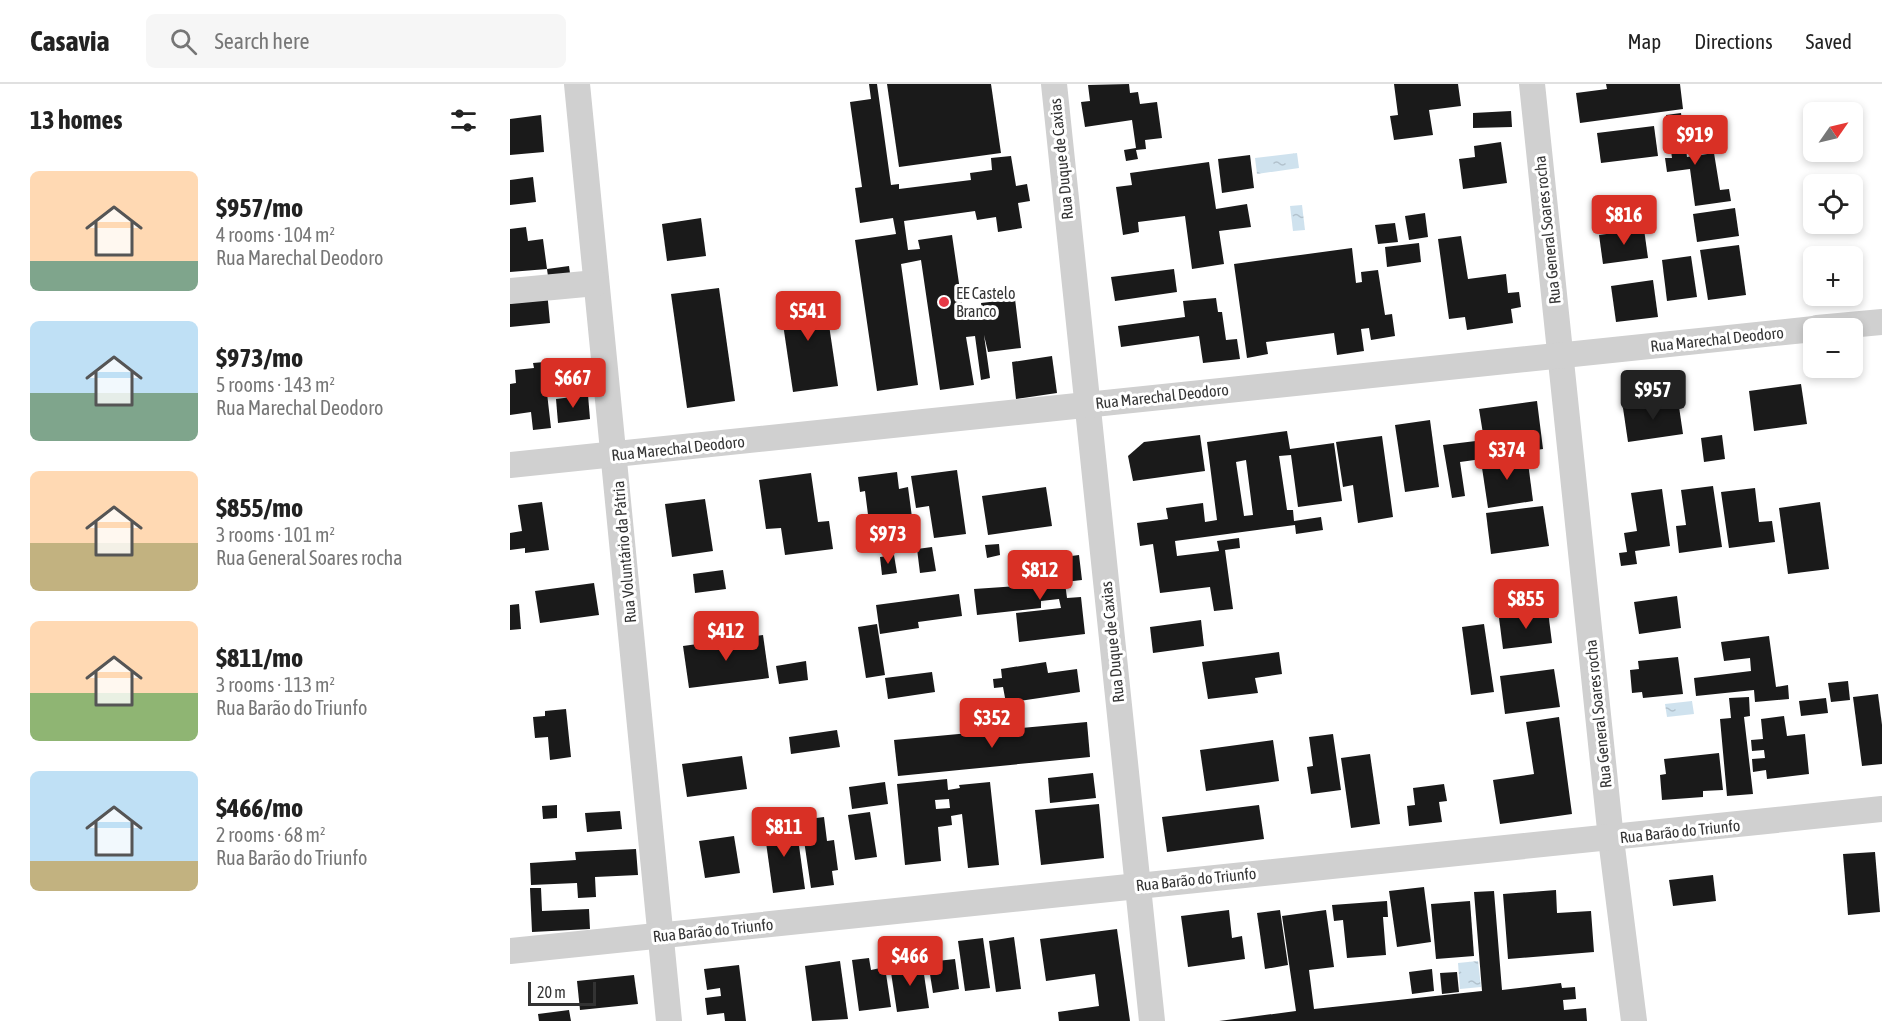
<!DOCTYPE html>
<html lang="en">
<head>
<meta charset="utf-8">
<style>
  :root { --surface:#fff; --page:#f6f6f6; --text:#222; --muted:#767676; --line:#e0e0e0; --accent:#d93025 }
  body { margin:0; font-family:"Asap Condensed",sans-serif; background:var(--page); color:var(--text); height:100vh; display:flex; flex-direction:column; font-size:22px; white-space:nowrap }
  * { box-sizing:border-box; margin:0 }
  p { font-size:20px; color:var(--muted) }
  .icon { flex:none; width:33px; height:33px; fill:none; stroke:currentColor; stroke-width:2; stroke-linecap:round; stroke-linejoin:round }
  .map { position:relative; flex:1; overflow:hidden }
  .details { display:flex; flex-direction:column; background:var(--surface); width:510px }
  .details>* { flex:none }
  .needle { width:39px; rotate:56deg }
  .buttons { position:absolute; left:1293px; top:18px; display:grid; gap:12px }
  .buttons a { display:grid; place-items:center; width:60px; height:60px; border-radius:9px; background:var(--surface); box-shadow:0 3px 9px #0003; font-size:30px }
  .scale { position:absolute; left:18px; bottom:15px; width:68px; box-sizing:border-box; padding-left:6px; border:3px solid #333; border-top:0; font-size:16px; line-height:21px; white-space:nowrap; color:#333; -webkit-text-stroke:4px #fff; paint-order:stroke }
  .price { position:absolute; translate:-50% -51px; padding:0 14px; border-radius:6px; background:var(--accent); color:#fff; font-size:20px; line-height:39px; filter:drop-shadow(0 2px 3px #0008) }
  .price::after { content:''; position:absolute; left:50%; top:36px; width:18px; height:14px; margin-left:-9px; background:inherit; clip-path:polygon(0 0,100% 0,50% 100%) }
  .price.on { background:#222; color:#fff }
  ul { padding:0; list-style:none }
  li { display:flex; align-items:center; gap:18px; height:150px; padding:0 30px }
  li span { display:grid; place-items:center; flex:none; width:168px; height:120px; border-radius:9px; color:#555 }
  li>.icon { margin-inline-start:auto }
  span .icon { width:72px; height:72px; fill:#fffc; stroke-width:1 }
  li b { font-size:26px }
  h2 { display:flex; justify-content:space-between; align-items:center; height:72px; padding:0 30px; font-size:26px }
  header { display:flex; align-items:center; gap:36px; box-sizing:border-box; height:84px; padding:0 30px; background:var(--surface); border-bottom:2px solid var(--line) }
  header strong { font-size:28px }
  nav { display:flex; gap:33px; margin-inline-start:auto; font-size:21px }
  .search { width:420px; height:54px; background:var(--page); display:flex; align-items:center; gap:15px; box-sizing:border-box; padding:0 21px; border-radius:9px; color:var(--muted); font-size:22px }
  main { display:flex; flex:1; min-height:0 }
  .map>svg:first-child { display:block }
  .water { fill:url(#water-ripples) }
  .building { fill:#1a1a1a; fill-rule:evenodd }
  .lines { fill:none; stroke-linecap:round; stroke-linejoin:round }
  .street { stroke:#d0d0d0; stroke-width:26 }
  .poi-dot { fill:#e63946; stroke:#fff; stroke-width:2 }
  .labels { text-anchor:middle; stroke-width:6; stroke-linejoin:round; paint-order:stroke }
  .street-label { font-size:16px; fill:#333; stroke:#fff }
  .poi-label { font-size:16px; fill:#333; stroke:#fff; text-anchor:start }
</style>
</head>
<body>
<header>
<strong>Casavia</strong>
<div class="search"><svg class="icon" aria-label="search" viewBox="0 0 24 24"><circle cx="10" cy="10" r="6"/><path d="M15 15l6 6"/></svg>Search here</div>
<nav><a>Map</a><a>Directions</a><a>Saved</a></nav>
</header>
<main>
<section class="details">
<h2>13 homes<svg class="icon" aria-label="filters" viewBox="0 0 24 24"><path d="M4 7h16M4 17h16"/><circle cx="9" cy="7" r="2"/><circle cx="15" cy="17" r="2"/></svg></h2>
<ul>
<li><span style="background:linear-gradient(#ffd9b3 75%,#7fa58c 0)"><svg class="icon" aria-label="home" viewBox="0 0 24 24"><path d="M3 11l9-7 9 7M6 9v11h12V9"/></svg></span><div><b>$957/mo</b><p>4 rooms · 104 m²</p><p>Rua Marechal Deodoro</p></div></li>
<li><span style="background:linear-gradient(#bfe0f5 60%,#7fa58c 0)"><svg class="icon" aria-label="home" viewBox="0 0 24 24"><path d="M3 11l9-7 9 7M6 9v11h12V9"/></svg></span><div><b>$973/mo</b><p>5 rooms · 143 m²</p><p>Rua Marechal Deodoro</p></div></li>
<li><span style="background:linear-gradient(#ffd9b3 60%,#c2b280 0)"><svg class="icon" aria-label="home" viewBox="0 0 24 24"><path d="M3 11l9-7 9 7M6 9v11h12V9"/></svg></span><div><b>$855/mo</b><p>3 rooms · 101 m²</p><p>Rua General Soares rocha</p></div></li>
<li><span style="background:linear-gradient(#ffd9b3 60%,#8fb573 0)"><svg class="icon" aria-label="home" viewBox="0 0 24 24"><path d="M3 11l9-7 9 7M6 9v11h12V9"/></svg></span><div><b>$811/mo</b><p>3 rooms · 113 m²</p><p>Rua Barão do Triunfo</p></div></li>
<li><span style="background:linear-gradient(#bfe0f5 75%,#c2b280 0)"><svg class="icon" aria-label="home" viewBox="0 0 24 24"><path d="M3 11l9-7 9 7M6 9v11h12V9"/></svg></span><div><b>$466/mo</b><p>2 rooms · 68 m²</p><p>Rua Barão do Triunfo</p></div></li>
</ul>
</section>
<div class="map">
<svg width="1372" height="937" viewBox="0 0 1372 937">
  <defs>
    <pattern id="water-ripples" width="26" height="14" patternUnits="userSpaceOnUse" patternTransform="scale(1.5)"><rect width="26" height="14" fill="#cfe2ee"/><path d="M2 4q2-2 4 0t4 0M15 11q2-2 4 0t4 0" fill="none" stroke="#b2c2cd"/></pattern>
  </defs>
  <rect width="100%" height="100%" fill="#fff"/>
  <g class="water">
    <path d="M787,69L789,84L747,90L745,74Z"/>
    <path d="M792,121L795,146L783,147L780,122Z"/>
    <path d="M1182,617L1184,630L1157,633L1155,620Z"/>
    <path d="M968,877L971,903L950,905L948,879Z"/>
  </g>
  <g class="building">
    <path d="M359,0H367L381,101L389,100V105L461,96L460,89L482,86L481,74L501,72L506,102L517,100L520,117L508,119L512,144L488,148L486,133L467,136L465,127L394,137L398,166L410,165L408,156L442,151L454,234L473,232L471,219L505,215L511,264L478,268L474,251L480,294L471,296L465,252L456,253L464,301L430,306L411,176L391,180L408,301L367,307L345,156L386,150L383,134L350,139L345,104L352,103L340,18L361,15Z"/>
    <path d="M377,0H481L491,69L389,83Z"/>
    <path d="M619,0L620,9L628,8L630,20L647,18L652,54L635,56L636,65L626,66L628,75L616,77L614,66L626,64L622,36L575,43L571,18L580,17L578,1Z"/>
    <path d="M884,0H948L951,22L919,26L923,51L884,56L880,32L888,31Z"/>
    <path d="M1096,0H1170L1173,25L1070,39L1066,9L1097,5Z"/>
    <path d="M1001,27L1002,43L963,44V29Z"/>
    <path d="M1171,29L1177,73L1204,69L1210,106L1219,105L1221,117L1185,122L1180,85L1157,88L1155,74H1162L1156,31Z"/>
    <path d="M31,31L34,68L0,71V35Z"/>
    <path d="M1144,42L1148,72L1091,79L1087,49Z"/>
    <path d="M991,58L997,99L953,105L949,75L965,73L964,62Z"/>
    <path d="M740,71L744,104L712,109L708,75Z"/>
    <path d="M699,78L706,125L737,120L741,143L709,147L714,180L682,185L675,132L628,138L629,148L613,151L606,103L622,101L620,89Z"/>
    <path d="M23,93L26,118L0,121V96Z"/>
    <path d="M1225,124L1229,152L1187,158L1183,130Z"/>
    <path d="M915,129L918,153L899,156L895,132Z"/>
    <path d="M191,134L196,172L157,177L152,140Z"/>
    <path d="M885,139L888,158L868,160L865,141Z"/>
    <path d="M16,143L18,157L33,155L37,185L0,188V145Z"/>
    <path d="M1134,145L1138,174L1093,180L1089,151Z"/>
    <path d="M951,152L958,195L996,190L998,209L1009,208L1011,223L1001,225L1003,239L957,246L955,233L939,235L928,155Z"/>
    <path d="M909,159L911,178L877,183L875,163Z"/>
    <path d="M1229,161L1236,211L1198,216L1190,166Z"/>
    <path d="M842,164L846,199L852,198L851,188L868,186L875,231L882,230L885,252L861,256L859,244L851,245L854,267L827,271L824,249L756,258L758,270L737,274L724,180Z"/>
    <path d="M1181,172L1187,213L1157,217L1152,176Z"/>
    <path d="M59,182L61,197L39,200L37,185Z"/>
    <path d="M664,185L667,208L605,217L601,193Z"/>
    <path d="M1143,196L1148,233L1106,238L1101,202Z"/>
    <path d="M209,204L225,317L177,324L161,210Z"/>
    <path d="M37,207L40,239L0,243V211Z"/>
    <path d="M314,207L328,302L283,308L269,213Z"/>
    <path d="M706,214L708,228H712L716,256L727,255L730,275L693,279L689,252L611,263L608,242L675,233L673,217Z"/>
    <path d="M542,272L547,309L506,315L502,278Z"/>
    <path d="M69,275L72,305L37,309L41,344L23,346L21,328L0,331V300L6,299L5,286L24,284L23,279Z"/>
    <path d="M1291,300L1297,340L1244,347L1239,307Z"/>
    <path d="M78,311L80,335L48,339L46,315Z"/>
    <path d="M1168,316L1173,350L1118,358L1113,324Z"/>
    <path d="M1027,317L1033,365L1012,368L1009,351L991,353L994,372L950,378L955,412L942,414L933,361L974,356L969,325Z"/>
    <path d="M920,336L929,403L895,408L885,341Z"/>
    <path d="M777,347L780,365L824,359L832,417L788,423L781,371L769,372L777,426H783L784,437L811,433L813,446L786,450L785,441L665,457L667,472L709,467L707,457L729,454L730,464L715,466L723,525L704,527L700,503L650,509L643,460L630,462L627,439L658,435L656,424L693,419L695,438L707,436L697,358ZM736,376L743,431L734,432L726,378Z"/>
    <path d="M690,351L695,387L623,397L618,372L634,358Z"/>
    <path d="M1212,351L1215,375L1194,378L1191,354Z"/>
    <path d="M872,352L883,433L848,439L843,401L833,403L826,358Z"/>
    <path d="M1017,371L1023,417L978,424L971,377Z"/>
    <path d="M447,386L456,450L424,454L419,422L406,424L401,392Z"/>
    <path d="M387,388L389,405L398,403L405,456L362,462L355,407L350,408L348,393Z"/>
    <path d="M301,389L308,438L319,437L323,465L275,471L271,444L256,445L249,396Z"/>
    <path d="M1203,402L1212,463L1169,469L1166,442L1176,441L1171,406Z"/>
    <path d="M536,403L542,442L478,451L472,412Z"/>
    <path d="M1245,404L1249,438L1262,437L1265,458L1219,464L1211,408Z"/>
    <path d="M1152,405L1160,462L1125,467L1127,480L1111,482L1109,469L1117,468L1114,449L1127,447L1121,409Z"/>
    <path d="M195,415L203,467L162,473L155,420Z"/>
    <path d="M32,418L39,466L15,469V464L0,466V449L12,447L8,421Z"/>
    <path d="M1310,418L1319,485L1278,490L1269,424Z"/>
    <path d="M1033,422L1039,462L981,470L976,429Z"/>
    <path d="M489,460L490,471L477,474L475,461Z"/>
    <path d="M422,463L426,487L410,489L407,465Z"/>
    <path d="M384,471L387,489L372,491L370,473Z"/>
    <path d="M569,471L572,496L529,501L555,499L557,514L571,513L575,550L509,558L506,529L551,524L549,515L531,517V524L467,531L464,505L521,501L520,491L524,490L523,477Z"/>
    <path d="M213,486L216,505L185,509L183,490Z"/>
    <path d="M84,499L89,531L30,539L25,507Z"/>
    <path d="M449,510L452,532L408,538L409,544L370,550L366,521Z"/>
    <path d="M1167,512L1171,544L1129,550L1124,518Z"/>
    <path d="M9,520L11,545L0,546V521Z"/>
    <path d="M1038,527L1042,559L993,565L989,534Z"/>
    <path d="M691,536L694,562L643,569L640,543Z"/>
    <path d="M367,540L375,591L356,594L348,543Z"/>
    <path d="M974,540L984,608L961,611L952,543Z"/>
    <path d="M253,551L259,594L179,604L173,562Z"/>
    <path d="M1259,552L1266,603L1278,601L1279,615L1245,618L1244,606L1186,612L1184,594L1241,587L1240,574L1214,577L1211,558Z"/>
    <path d="M769,568L772,590L745,594L748,609L698,615L692,578Z"/>
    <path d="M1168,573L1173,610L1133,614L1132,608L1122,609L1120,586L1129,585L1128,577Z"/>
    <path d="M296,577L298,596L269,600L266,582Z"/>
    <path d="M536,578L538,589L567,585L570,608L496,619L493,603L484,604L483,595L492,594L491,585Z"/>
    <path d="M1044,585L1050,623L995,630L990,592Z"/>
    <path d="M422,588L425,608L378,615L375,594Z"/>
    <path d="M1338,597L1340,616L1321,618L1318,599Z"/>
    <path d="M1368,610L1372,641V680L1352,682L1343,613Z"/>
    <path d="M1239,613L1240,632L1234,633L1243,710L1217,712L1210,635L1221,634L1219,614Z"/>
    <path d="M1316,614L1318,629L1291,632L1289,617Z"/>
    <path d="M56,625L61,673L40,676L38,653L25,654L23,633L35,632V627Z"/>
    <path d="M1274,632L1277,652L1295,650L1299,690L1257,695L1256,686L1243,688L1242,675L1255,674L1254,666L1242,667L1241,656L1253,655L1251,635Z"/>
    <path d="M1049,633L1062,730L990,740L983,696L1024,690L1016,638Z"/>
    <path d="M577,638L580,673L388,692L384,656Z"/>
    <path d="M327,646L330,663L281,670L279,653Z"/>
    <path d="M823,650L831,706L801,710L797,683L803,682L799,653Z"/>
    <path d="M763,656L769,697L696,707L690,666Z"/>
    <path d="M1209,669L1213,706L1193,707V713L1152,716L1150,691L1156,690L1154,675Z"/>
    <path d="M860,670L870,740L841,744L831,674Z"/>
    <path d="M232,672L237,705L177,713L172,680Z"/>
    <path d="M583,689L586,714L540,719L538,694Z"/>
    <path d="M437,695L438,706L450,704L449,701L480,698L489,781L458,784L452,730L441,732L442,741L428,743L431,777L395,781L387,700ZM439,715L440,724L426,725L425,716Z"/>
    <path d="M375,698L378,720L342,725L339,703Z"/>
    <path d="M934,700L937,717L929,718L932,738L899,742L897,722L905,721L903,704Z"/>
    <path d="M589,720L594,774L531,781L525,726Z"/>
    <path d="M47,721V734L33,735L32,722Z"/>
    <path d="M749,721L754,755L657,768L652,733Z"/>
    <path d="M110,727L112,745L77,748L75,729Z"/>
    <path d="M360,728L367,773L345,776L338,731Z"/>
    <path d="M314,733L317,757L324,756L328,786L322,787L324,801L301,804L291,736Z"/>
    <path d="M286,740L295,805L263,809L254,744Z"/>
    <path d="M224,752L230,789L195,794L189,757Z"/>
    <path d="M126,765L128,791L85,793L86,813L68,814L67,799L21,801L20,779L66,776L65,768Z"/>
    <path d="M1365,768L1370,828L1338,831L1333,770Z"/>
    <path d="M1203,791L1206,817L1163,822L1159,796Z"/>
    <path d="M914,803L921,858L887,863L879,807Z"/>
    <path d="M20,804H31L32,827L79,825L80,845L22,848Z"/>
    <path d="M1046,806L1047,829L1081,827L1084,868L998,875L993,810Z"/>
    <path d="M984,807L992,906L1051,899L1052,904L1065,903L1066,915L1053,916L1054,926L1076,924L1077,937H709L786,927L772,832L816,826L824,883L799,886L804,925L972,907L964,808Z"/>
    <path d="M877,817L878,833H873L876,871L837,874L833,836L824,837L822,821Z"/>
    <path d="M960,817L964,872L926,875L921,820Z"/>
    <path d="M719,826L722,854L732,852L735,875L678,883L671,832Z"/>
    <path d="M770,826L778,881L755,885L747,829Z"/>
    <path d="M607,845L620,937H549L548,928L589,922L585,890L536,897L530,855Z"/>
    <path d="M504,853L511,905L486,908L479,857Z"/>
    <path d="M473,854L480,904L455,907L448,857Z"/>
    <path d="M359,874L361,886L375,883L381,923L349,927L342,876Z"/>
    <path d="M445,875L449,905L423,909L418,878Z"/>
    <path d="M330,877L338,935L302,937L295,882Z"/>
    <path d="M412,877L419,924L387,928L380,882Z"/>
    <path d="M229,881L236,937H215L214,929L197,931L195,914L211,912L210,904L197,906L194,885Z"/>
    <path d="M922,885L924,907L902,910L899,888Z"/>
    <path d="M947,888L949,908L932,910L930,889Z"/>
    <path d="M124,891L128,920L70,926L67,897Z"/>
    <path d="M59,926L61,937H29L28,930Z"/>
  </g>
  <g class="lines">
    <g class="street">
      <path d="M67,0L159,937"/>
      <path d="M544,0L642,937"/>
      <path d="M1022,0L1101,755L1124,937"/>
      <path d="M0,207L86,199"/>
      <path d="M1307,244L1372,238"/>
      <path d="M0,381L1304,245"/>
      <path d="M0,867L1372,725"/>
    </g>
  </g>
  <circle class="poi-dot" cx="434" cy="218" r="6"/>
  <g class="labels">
    <g class="street-label">
      <text transform="translate(551 75) rotate(-96)" y="6">Rua Duque de Caxias</text>
      <text transform="translate(1037 146) rotate(-96)" y="6">Rua General Soares rocha</text>
      <text transform="translate(1207 255) rotate(-6)" y="6">Rua Marechal Deodoro</text>
      <text transform="translate(652 312) rotate(-6)" y="6">Rua Marechal Deodoro</text>
      <text transform="translate(168 364) rotate(-6)" y="6">Rua Marechal Deodoro</text>
      <text transform="translate(114 468) rotate(-95)" y="6">Rua Voluntário da Pátria</text>
      <text transform="translate(602 558) rotate(-96)" y="6">Rua Duque de Caxias</text>
      <text transform="translate(1088 630) rotate(-96)" y="6">Rua General Soares rocha</text>
      <text transform="translate(1170 747) rotate(-6)" y="6">Rua Barão do Triunfo</text>
      <text transform="translate(686 795) rotate(-6)" y="6">Rua Barão do Triunfo</text>
      <text transform="translate(203 846) rotate(-6)" y="6">Rua Barão do Triunfo</text>
    </g>
    <g class="poi-label">
      <text x="446" y="215">EE Castelo<tspan x="446" dy="18">Branco</tspan></text>
    </g>
  </g>
</svg>
<div class="buttons">
<a><svg class="needle" viewBox="-14 -14 28 28"><path d="M0-13l5 13h-10z" fill="#e53935"/><path d="M0 13l5-13h-10z" fill="#767676"/></svg></a>
<a><svg class="icon" aria-label="locate" viewBox="0 0 24 24"><circle cx="12" cy="12" r="6"/><path d="M12 2v4M12 18v4M2 12h4M18 12h4"/></svg></a>
<a>+</a>
<a>−</a>
</div>
<div class="scale">20 m</div>
<b class="price" style="left:1185px;top:82px">$919</b>
<b class="price" style="left:1114px;top:162px">$816</b>
<b class="price" style="left:298px;top:258px">$541</b>
<b class="price" style="left:63px;top:325px">$667</b>
<b class="price on" style="left:1143px;top:337px">$957</b>
<b class="price" style="left:997px;top:397px">$374</b>
<b class="price" style="left:378px;top:481px">$973</b>
<b class="price" style="left:530px;top:517px">$812</b>
<b class="price" style="left:1016px;top:546px">$855</b>
<b class="price" style="left:216px;top:578px">$412</b>
<b class="price" style="left:482px;top:665px">$352</b>
<b class="price" style="left:274px;top:774px">$811</b>
<b class="price" style="left:400px;top:903px">$466</b>
</div>
</main>
</body>
</html>
